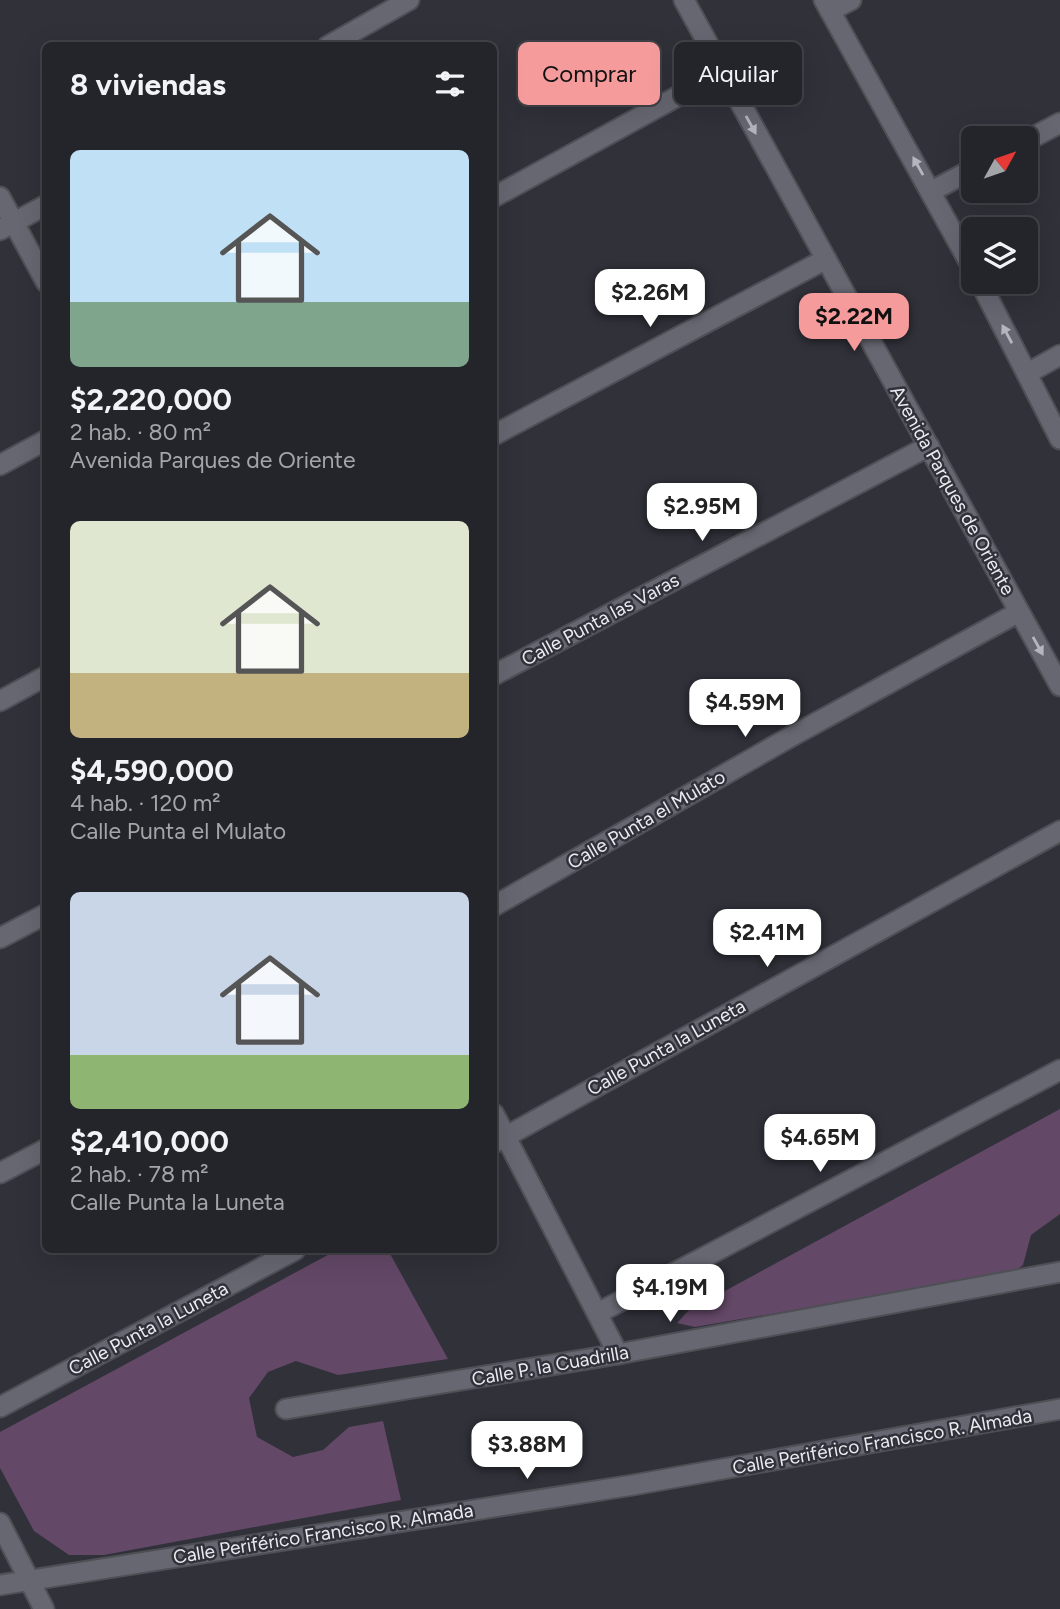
<!DOCTYPE html>
<html lang="es">
<head>
<meta charset="utf-8">
<style>
  :root { --surface:#24252b; --page:#2c2d33; --text:#f1f3f6; --muted:#a3a5a9; --line:#414247; --accent:#f59b9b }
  body { margin:0; font-family:Figtree,sans-serif; background:var(--page); color:var(--text); height:100vh; display:flex; flex-direction:column; font-size:26px; white-space:nowrap }
  * { box-sizing:border-box; margin:0 }
  p { font-size:23px; color:var(--muted) }
  .icon { flex:none; width:38px; height:38px; fill:none; stroke:currentColor; stroke-width:2; stroke-linecap:round; stroke-linejoin:round }
  .map { position:relative; flex:1; overflow:hidden }
  .sheet { position:absolute; left:42px; top:42px; width:455px; height:1211px; display:flex; flex-direction:column; background:var(--surface); border-radius:10px; box-shadow:0 7px 28px #0002,0 0 0 2px var(--line) }
  .sheet>* { flex:none }
  .top-card { position:absolute; left:518px; top:42px; width:436px; height:63px; display:flex; gap:14px }
  .needle { width:46px; rotate:50deg }
  .fabs { position:absolute; left:961px; top:126px; display:grid; gap:14px }
  .fabs a { display:grid; place-items:center; width:77px; height:77px; border-radius:10px; background:var(--surface); box-shadow:0 7px 28px #0002,0 0 0 2px var(--line); font-size:35px }
  .price { position:absolute; translate:-50% -60px; padding:0 16px; border-radius:14px; background:#fff; color:#222; font-size:23px; line-height:46px; filter:drop-shadow(0 2px 4px #0008) }
  .price::after { content:''; position:absolute; left:50%; top:42px; width:21px; height:16px; margin-left:-10px; background:inherit; clip-path:polygon(0 0,100% 0,50% 100%) }
  .price.active { background:var(--accent); color:#111 }
  ul { padding:0; list-style:none }
  li { display:grid; align-content:center; gap:14px; height:371px; padding:0 28px }
  li span { display:grid; place-items:center; height:217px; border-radius:10px; color:#555 }
  li>.icon { margin-inline-start:auto }
  span .icon { width:126px; height:126px; fill:#fffc; stroke-width:1 }
  li b { font-size:30px }
  h2 { display:flex; justify-content:space-between; align-items:center; height:84px; padding:0 28px; font-size:30px }
  .pill { padding:0 24px; border-radius:10px; background:var(--surface); box-shadow:0 7px 28px #0002,0 0 0 2px var(--line); font-size:24px; line-height:63px }
  .pill.active { background:var(--accent); color:#111 }
  .map>svg:first-child { display:block }
  .green { fill:#634867 }
  .lines { fill:none; stroke-linecap:round; stroke-linejoin:round }
  .minor-casing { stroke:#4f5056; stroke-width:23 }
  .tertiary-casing { stroke:#4f5056; stroke-width:23 }
  .minor { stroke:#666771; stroke-width:19 }
  .tertiary { stroke:#666771; stroke-width:19 }
  .oneway { fill:#b5b6bd }
  .labels { text-anchor:middle; stroke-width:5; stroke-linejoin:round; paint-order:stroke }
  .street-label { font-size:19px; fill:#eaebf0; stroke:#303139 }
</style>
</head>
<body>
<div class="map">
<svg width="1060" height="1609" viewBox="0 0 1060 1609">
  <rect width="100%" height="100%" fill="#303139"/>
  <g class="green">
    <path d="M1060,1109V1214L1031,1235L1023,1265L1013,1272L695,1327L677,1323L688,1311Z"/>
    <path d="M337,1250H388L448,1359L338,1375L296,1361L268,1372L249,1398L257,1437L293,1457L323,1450L349,1427L383,1421L401,1500L104,1555H69L34,1531L0,1468V1432Z"/>
  </g>
  <g class="lines">
    <defs>
      <g id="minor">
        <path d="M830,11L851,0"/>
        <path d="M328,46L409,0"/>
        <path d="M1026,141L1060,123"/>
        <path d="M932,191L973,169"/>
        <path d="M0,197L46,282"/>
        <path d="M494,197L722,72"/>
        <path d="M0,230L46,205"/>
        <path d="M1028,373L1060,355"/>
        <path d="M494,435L826,259"/>
        <path d="M0,465L46,440"/>
        <path d="M494,675L929,446"/>
        <path d="M0,701L46,676"/>
        <path d="M494,906L792,736L1019,612"/>
        <path d="M0,938L46,914"/>
        <path d="M494,1114L618,1354"/>
        <path d="M494,1143L1060,831"/>
        <path d="M0,1173L46,1149"/>
        <path d="M598,1313L1060,1070"/>
        <path d="M0,1407L295,1250"/>
        <path d="M286,1409L618,1354L1060,1272"/>
        <path d="M0,1585L633,1485L1060,1409"/>
      </g>
      <g id="tertiary">
        <path d="M684,0L1060,686"/>
        <path d="M824,0L973,269"/>
        <path d="M980,282L1060,439"/>
        <path d="M0,1523L44,1609"/>
      </g>
    </defs>
    <use href="#minor" class="minor-casing"/>
    <use href="#tertiary" class="tertiary-casing"/>
    <use href="#minor" class="minor"/>
    <use href="#tertiary" class="tertiary"/>
  </g>
  <defs><path id="oneway-solid" d="M-6-.8H1V-3.2L6.5 0L1 3.2V.8H-6Z" transform="scale(1.75)"/></defs>
  <g class="oneway">
    <use href="#oneway-solid" transform="translate(751 125) rotate(61)"/>
    <use href="#oneway-solid" transform="translate(918 166) rotate(-119)"/>
    <use href="#oneway-solid" transform="translate(1007 334) rotate(-118)"/>
    <use href="#oneway-solid" transform="translate(1038 646) rotate(61)"/>
  </g>
  <g class="labels">
    <g class="street-label">
      <text transform="translate(953 490) rotate(61)" y="7">Avenida Parques de Oriente</text>
      <text transform="translate(600 619) rotate(-28)" y="7">Calle Punta las Varas</text>
      <text transform="translate(646 819) rotate(-30)" y="7">Calle Punta el Mulato</text>
      <text transform="translate(666 1047) rotate(-29)" y="7">Calle Punta la Luneta</text>
      <text transform="translate(148 1328) rotate(-28)" y="7">Calle Punta la Luneta</text>
      <text transform="translate(550 1365) rotate(-10)" y="7">Calle P. la Cuadrilla</text>
      <text transform="translate(882 1441) rotate(-10)" y="7">Calle Periférico Francisco R. Almada</text>
      <text transform="translate(323 1533) rotate(-9)" y="7">Calle Periférico Francisco R. Almada</text>
    </g>
  </g>
</svg>
<div class="fabs">
<a><svg class="needle" viewBox="-14 -14 28 28"><path d="M0-13l5 13h-10z" fill="#e53935"/><path d="M0 13l5-13h-10z" fill="#a3a5a9"/></svg></a>
<a><svg class="icon" aria-label="layers" viewBox="0 0 24 24"><path d="M12 4l9 5-9 5-9-5zM3 14l9 5 9-5"/></svg></a>
</div>
<b class="price" style="left:650px;top:329px">$2.26M</b>
<b class="price active" style="left:854px;top:353px">$2.22M</b>
<b class="price" style="left:702px;top:543px">$2.95M</b>
<b class="price" style="left:745px;top:739px">$4.59M</b>
<b class="price" style="left:767px;top:969px">$2.41M</b>
<b class="price" style="left:820px;top:1174px">$4.65M</b>
<b class="price" style="left:670px;top:1324px">$4.19M</b>
<b class="price" style="left:527px;top:1481px">$3.88M</b>
<div class="top-card">
<a class="pill active">Comprar</a>
<a class="pill">Alquilar</a>
</div>
<section class="sheet">
<h2>8 viviendas<svg class="icon" aria-label="filters" viewBox="0 0 24 24"><path d="M4 7h16M4 17h16"/><circle cx="9" cy="7" r="2"/><circle cx="15" cy="17" r="2"/></svg></h2>
<ul>
<li><span style="background:linear-gradient(#bfe0f5 70%,#7fa58c 0)"><svg class="icon" aria-label="home" viewBox="0 0 24 24"><path d="M3 11l9-7 9 7M6 9v11h12V9"/></svg></span><div><b>$2,220,000</b><p>2 hab. · 80 m²</p><p>Avenida Parques de Oriente</p></div></li>
<li><span style="background:linear-gradient(#dfe7d0 70%,#c2b280 0)"><svg class="icon" aria-label="home" viewBox="0 0 24 24"><path d="M3 11l9-7 9 7M6 9v11h12V9"/></svg></span><div><b>$4,590,000</b><p>4 hab. · 120 m²</p><p>Calle Punta el Mulato</p></div></li>
<li><span style="background:linear-gradient(#c9d6e8 75%,#8fb573 0)"><svg class="icon" aria-label="home" viewBox="0 0 24 24"><path d="M3 11l9-7 9 7M6 9v11h12V9"/></svg></span><div><b>$2,410,000</b><p>2 hab. · 78 m²</p><p>Calle Punta la Luneta</p></div></li>
</ul>
</section>
</div>
</body>
</html>
